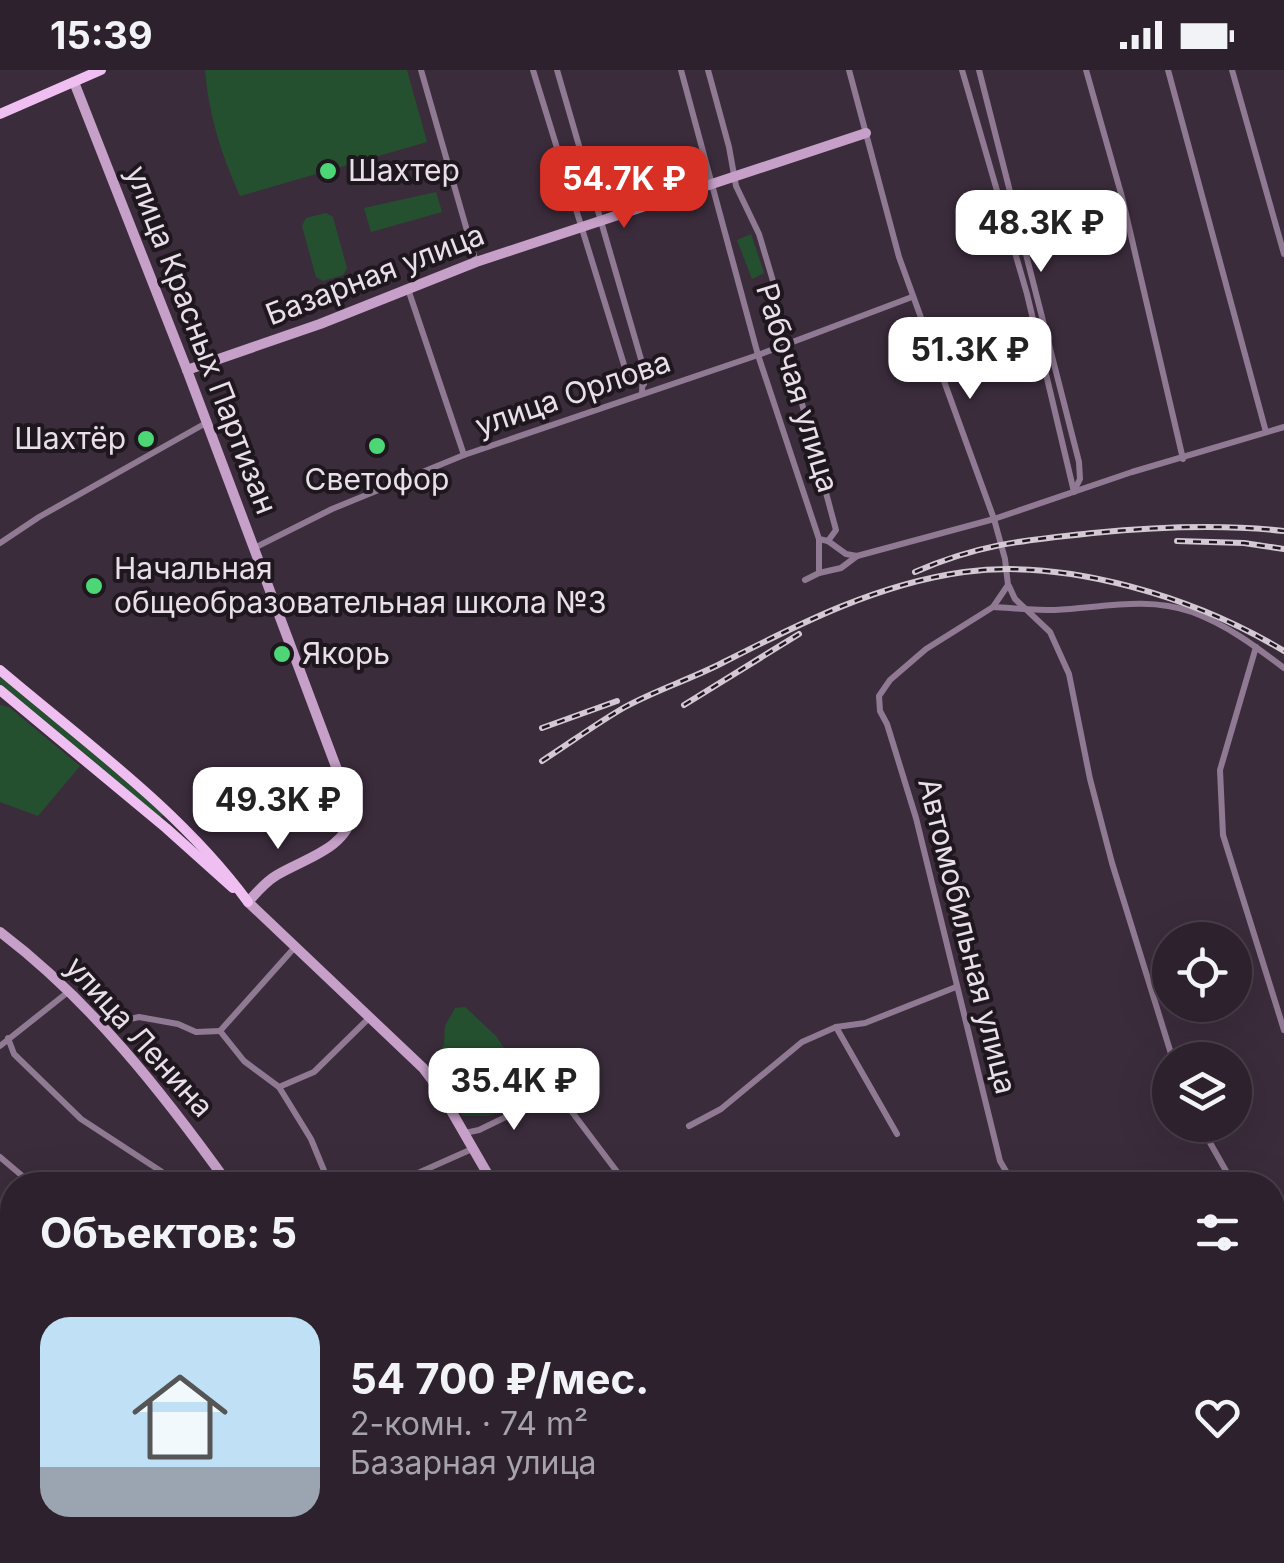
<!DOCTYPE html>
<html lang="ru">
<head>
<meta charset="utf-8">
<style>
  :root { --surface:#2c212d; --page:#342935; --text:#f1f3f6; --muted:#a6a3aa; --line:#483e49; --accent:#d93025 }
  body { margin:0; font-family:Inter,sans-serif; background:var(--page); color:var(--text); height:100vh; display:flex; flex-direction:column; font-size:38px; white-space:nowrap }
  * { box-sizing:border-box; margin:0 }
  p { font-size:32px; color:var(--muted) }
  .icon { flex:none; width:55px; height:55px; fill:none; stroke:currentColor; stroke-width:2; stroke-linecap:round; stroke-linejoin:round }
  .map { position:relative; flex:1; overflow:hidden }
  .side { position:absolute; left:0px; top:1102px; width:1285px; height:392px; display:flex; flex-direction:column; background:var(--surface); border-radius:40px 40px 0 0; box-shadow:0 10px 40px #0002,0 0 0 2px var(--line) }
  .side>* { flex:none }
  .buttons { position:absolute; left:1152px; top:852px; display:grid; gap:20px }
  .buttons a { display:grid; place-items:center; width:100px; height:100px; border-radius:50%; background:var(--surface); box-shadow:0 10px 40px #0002,0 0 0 2px var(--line); font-size:50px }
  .price { position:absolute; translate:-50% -85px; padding:0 22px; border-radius:20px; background:#fff; color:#222; font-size:32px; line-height:65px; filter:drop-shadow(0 2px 5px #0008) }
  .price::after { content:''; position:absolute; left:50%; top:60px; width:30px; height:22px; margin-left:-15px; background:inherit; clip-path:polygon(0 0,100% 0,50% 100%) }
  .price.active { background:var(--accent); color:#fff }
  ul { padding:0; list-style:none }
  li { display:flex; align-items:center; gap:30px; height:250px; padding:0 40px }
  li span { display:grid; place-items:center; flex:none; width:280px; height:200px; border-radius:30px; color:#555 }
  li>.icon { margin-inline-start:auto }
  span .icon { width:120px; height:120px; fill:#fffc; stroke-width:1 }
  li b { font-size:42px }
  h2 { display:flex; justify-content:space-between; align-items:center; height:120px; padding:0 40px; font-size:42px }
  .status { display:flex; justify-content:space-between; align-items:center; height:70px; padding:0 50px; background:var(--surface); direction:ltr }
  .status svg { height:28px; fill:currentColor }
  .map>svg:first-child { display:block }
  .green { fill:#24502f }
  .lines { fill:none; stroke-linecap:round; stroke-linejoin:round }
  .street { stroke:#907992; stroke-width:6 }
  .secondary { stroke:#c6a0c8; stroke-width:10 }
  .primary { stroke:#f0bff2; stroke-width:10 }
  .rail-casing { stroke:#d3c8d4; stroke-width:6 }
  .rail { stroke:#1e171e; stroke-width:2.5; stroke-dasharray:8; stroke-linecap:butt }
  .poi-dot { fill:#4dd676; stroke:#1e171e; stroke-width:4 }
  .labels { text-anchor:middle; stroke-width:8; stroke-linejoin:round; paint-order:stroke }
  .poi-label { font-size:30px; fill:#e9dfea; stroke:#1e171e; text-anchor:start }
  .street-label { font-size:30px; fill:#e9dfea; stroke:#1e171e }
</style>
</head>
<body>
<div class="status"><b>15:39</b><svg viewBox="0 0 49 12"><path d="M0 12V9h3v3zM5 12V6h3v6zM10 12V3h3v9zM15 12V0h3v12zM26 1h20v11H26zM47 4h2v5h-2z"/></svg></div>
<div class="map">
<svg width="1284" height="1493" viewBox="0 0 1284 1493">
  <rect width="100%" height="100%" fill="#3b2c3c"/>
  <g class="green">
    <path d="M205,0H407L427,72L240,126C221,84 209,46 205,0Z"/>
    <path d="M436,122L442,142L371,162L364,138Z"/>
    <path d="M326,143L333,147L347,198L343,205L323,211L316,207L302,156L306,148Z"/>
    <path d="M751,164L764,203L752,209L737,170Z"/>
    <path d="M0,604L164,744L160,748L0,615Z"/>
    <path d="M0,635L9,637L80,696L38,746L0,732Z"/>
    <path d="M465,937L496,966L504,978L531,996L539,1022L489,1046H462L455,1037V1029L447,1023L448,1015L429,996L444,975L445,956L455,938Z"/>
  </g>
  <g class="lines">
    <g class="street">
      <path d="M421,0L476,192"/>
      <path d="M533,0L625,298L644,314"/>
      <path d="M557,0L643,296L642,324"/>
      <path d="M681,0L758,285L819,469L828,471"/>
      <path d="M708,0L729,77L736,116L759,164L773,211L776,237L836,460L828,471L846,484L857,486L994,449L1132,402L1284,357"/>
      <path d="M849,0L899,187L994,449L1005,489L1008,515L993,537L926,579L890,610L879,626L880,641L887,654L916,748L1000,1091L1014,1115"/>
      <path d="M962,0L1027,224L1074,422"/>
      <path d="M979,0L1079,392L1080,409L1074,421"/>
      <path d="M1086,0L1122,127L1183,389"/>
      <path d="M1168,0L1266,362"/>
      <path d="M1232,0L1284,184"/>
      <path d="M408,219L464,385"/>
      <path d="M819,469V503L841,498L857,486"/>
      <path d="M0,473L39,447L206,353"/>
      <path d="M254,478L332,439L464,385L758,285L912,227"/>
      <path d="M805,510L819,503"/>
      <path d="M1009,516L1015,529L1050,562L1069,604L1090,709L1112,793L1173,990"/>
      <path d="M993,537C1013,538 1034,540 1055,540C1101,538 1146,526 1192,542C1227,555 1255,576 1284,598"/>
      <path d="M1256,577L1220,700L1223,765L1284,960"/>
      <path d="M295,877L220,961L244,991L279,1017L311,1069L330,1115"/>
      <path d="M99,949L121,951L139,947L178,954L196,962L220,961"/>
      <path d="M836,957L897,1064"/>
      <path d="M8,968L14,984L81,1049L182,1115"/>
      <path d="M0,976L68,922"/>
      <path d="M279,1017L314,1002L369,948"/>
      <path d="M1200,1055L1234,1115"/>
      <path d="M689,1056L721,1039L802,972L836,957L865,953L956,917"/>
      <path d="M465,1063L479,1060L557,1022L627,1115"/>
      <path d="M0,1087L33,1115"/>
      <path d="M391,1115L472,1079"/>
      <path d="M1272,1176L1284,1193"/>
      <path d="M0,1292L12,1302"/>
      <path d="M1272,1316L1284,1324"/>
      <path d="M0,1451L12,1461"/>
      <path d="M1272,1477L1284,1465"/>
      <path d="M40,1482L54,1493"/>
      <path d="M209,1482L218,1491"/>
      <path d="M292,1482L296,1493"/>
      <path d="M351,1482L354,1493"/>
      <path d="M430,1482L434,1493"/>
      <path d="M549,1482L554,1493"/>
      <path d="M696,1482C713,1490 731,1486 749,1493"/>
      <path d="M1063,1482L1079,1493"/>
      <path d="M150,1493L157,1482"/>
    </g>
    <g class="secondary">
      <path d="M74,12L187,300L353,742C347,779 305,788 277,805C265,812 257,822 248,832L423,998L438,1018L494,1115"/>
      <path d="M187,300L320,254L476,192L866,63"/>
      <path d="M0,862C91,931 163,1023 229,1115"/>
      <path d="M795,1482L805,1493"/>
      <path d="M812,1482L822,1493"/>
    </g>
    <g class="primary">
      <path d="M0,44L101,0"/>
      <path d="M0,600C86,673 181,741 248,832"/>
      <path d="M0,620L166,758L233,818"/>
    </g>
    <defs>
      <g id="rail">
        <path d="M1177,471L1244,473L1284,479"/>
        <path d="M915,502C979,474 1025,470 1093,463C1156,457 1221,454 1284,461"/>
        <path d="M684,635L799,564"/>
        <path d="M542,658L617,631"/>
        <path d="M542,691C570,673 597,653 625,637C656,620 691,609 722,593C799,554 877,514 964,502C1068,488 1196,528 1284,581"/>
      </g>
    </defs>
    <use href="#rail" class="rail-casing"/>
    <use href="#rail" class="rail"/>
  </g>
  <g class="poi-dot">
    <circle cx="328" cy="101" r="10"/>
    <circle cx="146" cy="369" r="10"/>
    <circle cx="377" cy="376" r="10"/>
    <circle cx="94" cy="516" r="10"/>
    <circle cx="282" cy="584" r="10"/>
  </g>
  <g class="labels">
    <g class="poi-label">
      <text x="348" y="111">Шахтер</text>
      <text x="126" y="379" text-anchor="end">Шахтёр</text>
      <text x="377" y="420" text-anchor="middle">Светофор</text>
      <text x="114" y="509">Начальная<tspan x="114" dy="34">общеобразовательная школа №3</tspan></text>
      <text x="302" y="594">Якорь</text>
    </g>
    <g class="street-label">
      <text transform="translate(375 205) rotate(-21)" y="10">Базарная улица</text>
      <text transform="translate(201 270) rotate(69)" y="10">улица Красных Партизан</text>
      <text transform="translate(797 318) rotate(73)" y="10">Рабочая улица</text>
      <text transform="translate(573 324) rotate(-19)" y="10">улица Орлова</text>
      <text transform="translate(967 866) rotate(76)" y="10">Автомобильная улица</text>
      <text transform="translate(139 967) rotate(48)" y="10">улица Ленина</text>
    </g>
  </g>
</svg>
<div class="buttons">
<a><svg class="icon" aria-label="locate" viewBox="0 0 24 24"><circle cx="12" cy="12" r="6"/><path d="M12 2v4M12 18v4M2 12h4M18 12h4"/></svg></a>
<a><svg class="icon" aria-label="layers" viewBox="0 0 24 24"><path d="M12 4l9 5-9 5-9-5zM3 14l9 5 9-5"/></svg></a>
</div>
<b class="price active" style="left:624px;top:161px">54.7K ₽</b>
<b class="price" style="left:1041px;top:205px">48.3K ₽</b>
<b class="price" style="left:970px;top:332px">51.3K ₽</b>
<b class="price" style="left:278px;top:782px">49.3K ₽</b>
<b class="price" style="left:514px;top:1063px">35.4K ₽</b>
<section class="side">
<h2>Объектов: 5<svg class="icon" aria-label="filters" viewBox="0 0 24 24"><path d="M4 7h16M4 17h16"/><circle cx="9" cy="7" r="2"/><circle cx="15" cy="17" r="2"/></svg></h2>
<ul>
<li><span style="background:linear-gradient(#bfe0f5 75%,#9aa5b1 0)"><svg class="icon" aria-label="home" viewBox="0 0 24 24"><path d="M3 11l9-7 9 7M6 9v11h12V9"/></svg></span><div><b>54 700 ₽/мес.</b><p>2-комн. · 74 m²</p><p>Базарная улица</p></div><svg class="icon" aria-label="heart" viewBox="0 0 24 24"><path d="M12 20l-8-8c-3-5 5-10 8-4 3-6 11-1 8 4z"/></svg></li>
</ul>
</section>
</div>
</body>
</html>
